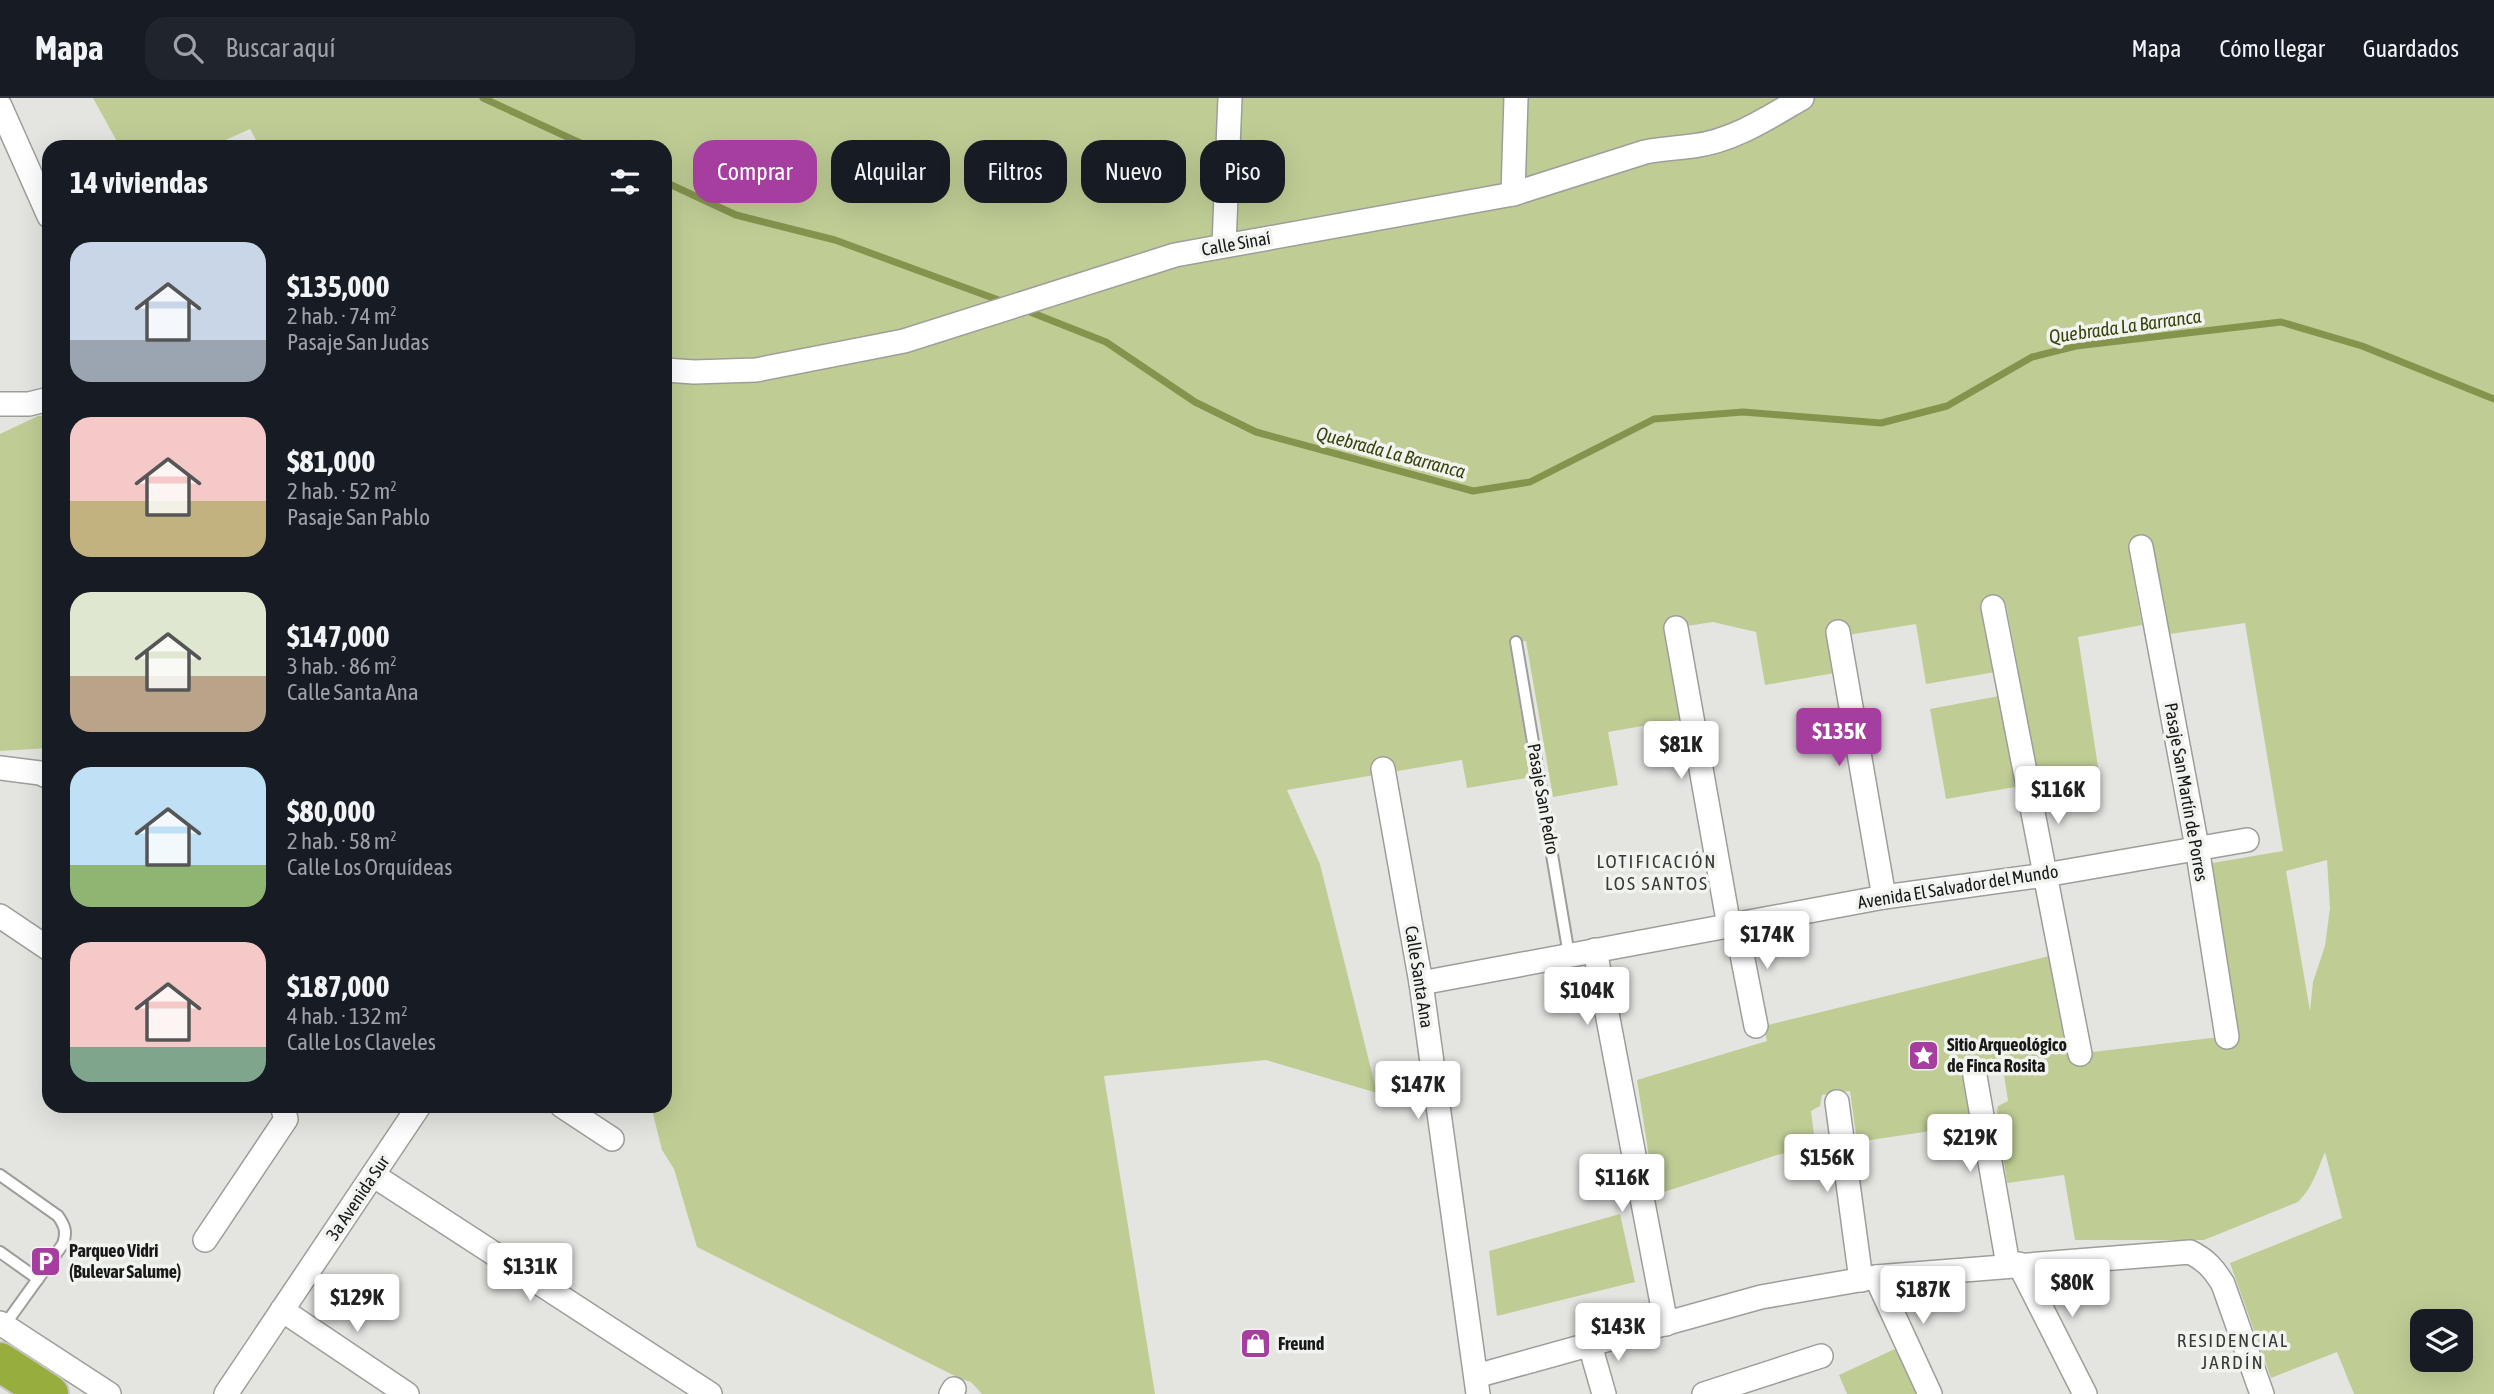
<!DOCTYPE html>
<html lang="es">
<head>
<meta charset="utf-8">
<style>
  :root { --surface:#171b24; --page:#20242c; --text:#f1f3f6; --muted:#9ea1a6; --line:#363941; --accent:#a63ea0 }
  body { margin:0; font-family:"Asap Condensed",sans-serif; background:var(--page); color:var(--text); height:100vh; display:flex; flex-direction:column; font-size:26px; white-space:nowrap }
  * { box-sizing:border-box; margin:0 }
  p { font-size:23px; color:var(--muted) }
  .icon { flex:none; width:38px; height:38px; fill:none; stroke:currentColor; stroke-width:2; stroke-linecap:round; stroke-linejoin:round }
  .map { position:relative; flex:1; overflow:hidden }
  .panel { position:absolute; left:42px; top:42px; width:630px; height:973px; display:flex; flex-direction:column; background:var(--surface); border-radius:21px; box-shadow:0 7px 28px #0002 }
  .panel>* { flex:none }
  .guide { position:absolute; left:693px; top:42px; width:665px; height:63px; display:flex; gap:14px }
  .buttons { position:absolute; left:2410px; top:1211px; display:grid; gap:14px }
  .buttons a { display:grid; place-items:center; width:63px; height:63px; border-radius:14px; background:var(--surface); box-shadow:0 7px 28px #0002; font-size:35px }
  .price { position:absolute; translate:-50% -60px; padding:0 16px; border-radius:7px; background:#fff; color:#222; font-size:23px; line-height:46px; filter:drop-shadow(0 2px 4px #0008) }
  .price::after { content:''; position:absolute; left:50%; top:42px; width:21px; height:16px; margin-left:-10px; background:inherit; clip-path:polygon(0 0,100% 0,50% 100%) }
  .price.on { background:var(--accent); color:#fff }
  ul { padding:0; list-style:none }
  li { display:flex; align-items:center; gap:21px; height:175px; padding:0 28px }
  li span { display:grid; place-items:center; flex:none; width:196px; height:140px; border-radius:21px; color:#555 }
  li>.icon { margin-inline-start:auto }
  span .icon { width:84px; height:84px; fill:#fffc; stroke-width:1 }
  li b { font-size:30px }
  h2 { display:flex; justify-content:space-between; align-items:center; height:84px; padding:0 28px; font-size:30px }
  .pill { padding:0 24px; border-radius:21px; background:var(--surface); box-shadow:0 7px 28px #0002; font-size:24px; line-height:63px }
  .pill.on { background:var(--accent); color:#fff }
  header { display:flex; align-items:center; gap:42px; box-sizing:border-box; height:98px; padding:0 35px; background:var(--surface); border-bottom:2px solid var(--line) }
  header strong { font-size:33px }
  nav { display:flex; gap:38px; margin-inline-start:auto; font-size:24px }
  .search { width:490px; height:63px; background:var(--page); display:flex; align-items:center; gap:18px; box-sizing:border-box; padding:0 24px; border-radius:21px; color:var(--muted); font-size:26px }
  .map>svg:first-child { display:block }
  .green { fill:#bfcd95; fill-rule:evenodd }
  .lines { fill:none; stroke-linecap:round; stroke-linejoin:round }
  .stream { stroke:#84944d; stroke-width:7 }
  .lane-casing { stroke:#9d9e9a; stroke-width:14 }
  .street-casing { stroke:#9d9e9a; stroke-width:26 }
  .highway-casing { stroke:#c3c3c3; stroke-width:42 }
  .lane { stroke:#fff; stroke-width:10 }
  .street { stroke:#fff; stroke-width:23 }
  .highway { stroke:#97ae3e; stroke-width:38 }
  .labels { text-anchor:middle; stroke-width:7; stroke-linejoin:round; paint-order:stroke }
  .street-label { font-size:18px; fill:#181917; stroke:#f1f3ef }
  .poi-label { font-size:18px; font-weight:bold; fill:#181917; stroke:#f1f3ef; text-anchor:start }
  .water-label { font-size:19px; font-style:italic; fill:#39440d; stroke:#f1f3ef }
  .neighbourhood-label { font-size:19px; letter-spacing:2px; fill:#393a37; stroke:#f1f3ef }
</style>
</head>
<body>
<header>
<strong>Mapa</strong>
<div class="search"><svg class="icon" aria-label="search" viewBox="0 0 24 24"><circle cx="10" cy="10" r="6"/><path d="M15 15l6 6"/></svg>Buscar aquí</div>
<nav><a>Mapa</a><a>Cómo llegar</a><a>Guardados</a></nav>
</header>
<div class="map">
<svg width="2494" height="1296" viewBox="0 0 2494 1296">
  <rect width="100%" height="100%" fill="#e4e5e1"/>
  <g class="green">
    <path d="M93,0H2494V1296H2354L2337,1254L2271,1280L2230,1165L2342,1120L2325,1054C2317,1073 2313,1089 2298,1104L2204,1142H2075L2064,1077L2007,1085L1997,1014L1998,1008L2008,1003L2004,977L1993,975L1988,967L1963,972L1971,1027L1857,1044L1850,993L1822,997L1820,1008L1811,1013L1814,1037H1822L1829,1046L1777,1057L1655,1097L1637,982L1767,943L1764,928L2049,858L2067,957L2237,937L2212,765L2283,753L2245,525L2170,536L2154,456L2142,449L2129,454L2142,527L2078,539L2099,675L2039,685L2006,506L1993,509L1995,574L1926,586L1916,526L1848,537L1835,575L1765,587L1756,534L1713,524L1667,531L1683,621L1608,634L1618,687L1553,699L1526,543L1509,545L1532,679L1467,690L1462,662L1287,692L1320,766L1377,995L1266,962L1104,978L1155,1296H982L971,1284L961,1281L697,1149L674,1071L662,1052L651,1008H665V49H260L250,31L210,49H120ZM2327,762L2330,810L2325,848L2313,884L2310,913L2286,773ZM2422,1223H2460V1262H2422Z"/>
    <path d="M49,317V650L0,653V336L38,318Z"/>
    <path d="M1999,598L2015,689L1946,701L1930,611Z"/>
    <path d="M1620,1116L1635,1184L1497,1218L1489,1153Z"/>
    <path d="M1897,1250L1918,1296H1847L1839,1277Z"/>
  </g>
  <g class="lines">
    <g class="stream">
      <path d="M483,0L589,49"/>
      <path d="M665,84L736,117L835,142L1004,204"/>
      <path d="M1025,212L1106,244L1195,304L1256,334L1473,393L1530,384L1654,321L1743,314L1881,325L1947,308L2032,259L2076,248L2281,224L2362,248L2494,301"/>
    </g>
    <defs>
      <g id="lane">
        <path d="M1516,544L1569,857"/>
        <path d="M0,1077L58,1118C65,1128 67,1134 63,1146L4,1228"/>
        <path d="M0,1154L38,1181"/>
      </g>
      <g id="street">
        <path d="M0,8L49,118"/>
        <path d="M1513,96L1516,0"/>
        <path d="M1224,147L1230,0"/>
        <path d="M665,272L694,274L756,272L904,243L1175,157L1513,96L1645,54C1661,51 1677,50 1693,48C1733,43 1768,20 1802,0"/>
        <path d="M0,306H29L49,301"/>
        <path d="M2141,449L2197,749L2227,939"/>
        <path d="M1993,509L2080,956"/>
        <path d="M1676,530L1729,828"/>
        <path d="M1838,534L1884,799"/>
        <path d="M0,670L40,675L49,679"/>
        <path d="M1383,671L1421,885L1478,1296"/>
        <path d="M0,818L49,851"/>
        <path d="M1736,826L1756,928"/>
        <path d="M1595,852L1666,1226"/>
        <path d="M1421,885L1884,799L2045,777L2247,742"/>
        <path d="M1975,978L2008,1167"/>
        <path d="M1837,1004L1861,1182"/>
        <path d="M562,1008L612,1041"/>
        <path d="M373,1077L710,1296"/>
        <path d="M205,1142L286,1021L282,1008"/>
        <path d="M2019,1166L2085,1296"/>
        <path d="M1876,1179L1930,1296"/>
        <path d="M282,1212L407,1296"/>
        <path d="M0,1225L109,1296"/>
        <path d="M1590,1247L1604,1296"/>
        <path d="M1476,1278L1761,1199L1876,1179L2190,1154C2206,1162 2214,1171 2223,1186L2262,1296"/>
        <path d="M226,1296L419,1008"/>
        <path d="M951,1296L954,1291"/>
        <path d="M1704,1296L1821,1258"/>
      </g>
      <path id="highway" d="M0,1264L49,1296"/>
    </defs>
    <use href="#lane" class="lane-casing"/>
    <use href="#street" class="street-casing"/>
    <use href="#highway" class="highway-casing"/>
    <use href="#lane" class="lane"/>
    <use href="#street" class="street"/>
    <use href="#highway" class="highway"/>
  </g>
  <defs>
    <symbol id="sight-square" viewBox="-11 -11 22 22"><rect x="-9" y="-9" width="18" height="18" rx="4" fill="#a63ea0" stroke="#f1f3ef"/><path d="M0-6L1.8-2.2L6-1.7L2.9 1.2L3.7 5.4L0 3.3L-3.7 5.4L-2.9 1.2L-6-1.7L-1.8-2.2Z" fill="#fff"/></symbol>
    <symbol id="parking-square" viewBox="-11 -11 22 22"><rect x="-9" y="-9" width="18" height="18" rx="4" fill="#a63ea0" stroke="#f1f3ef"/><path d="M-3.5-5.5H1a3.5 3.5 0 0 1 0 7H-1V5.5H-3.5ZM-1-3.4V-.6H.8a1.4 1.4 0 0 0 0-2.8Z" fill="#fff"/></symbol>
    <symbol id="shop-square" viewBox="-11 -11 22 22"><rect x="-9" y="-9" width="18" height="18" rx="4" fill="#a63ea0" stroke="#f1f3ef"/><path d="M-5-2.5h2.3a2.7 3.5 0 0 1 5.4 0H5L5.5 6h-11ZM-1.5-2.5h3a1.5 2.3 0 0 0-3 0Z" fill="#fff"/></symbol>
  </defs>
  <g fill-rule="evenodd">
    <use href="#sight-square" x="1906" y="940" width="35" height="35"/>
    <use href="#parking-square" x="28" y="1146" width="35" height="35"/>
    <use href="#shop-square" x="1238" y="1228" width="35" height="35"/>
  </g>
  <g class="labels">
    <g class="street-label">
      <text transform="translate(1236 146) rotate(-10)" y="6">Calle Sinaí</text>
      <text transform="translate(2186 694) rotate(80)" y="6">Pasaje San Martín de Porres</text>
      <text transform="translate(1543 701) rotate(80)" y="6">Pasaje San Pedro</text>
      <text transform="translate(1958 789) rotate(-9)" y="6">Avenida El Salvador del Mundo</text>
      <text transform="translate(1419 879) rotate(81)" y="6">Calle Santa Ana</text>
      <text transform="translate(358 1100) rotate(-56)" y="6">3a Avenida Sur</text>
    </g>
    <g class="poi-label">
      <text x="1947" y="953">Sitio Arqueológico<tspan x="1947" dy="21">de Finca Rosita</tspan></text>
      <text x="69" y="1159">Parqueo Vidri<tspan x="69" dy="21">(Bulevar Salume)</tspan></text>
      <text x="1278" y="1252">Freund</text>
    </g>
    <g class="water-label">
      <text transform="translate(2125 228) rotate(-8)" y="7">Quebrada La Barranca</text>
      <text transform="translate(1391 354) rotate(15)" y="7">Quebrada La Barranca</text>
    </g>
    <g class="neighbourhood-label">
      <text x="1657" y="770">LOTIFICACIÓN<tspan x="1657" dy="22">LOS SANTOS</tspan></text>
      <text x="2233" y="1249">RESIDENCIAL<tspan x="2233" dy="22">JARDÍN</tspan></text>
    </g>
  </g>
</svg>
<div class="buttons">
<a><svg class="icon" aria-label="layers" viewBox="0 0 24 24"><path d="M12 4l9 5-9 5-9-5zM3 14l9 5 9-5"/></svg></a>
</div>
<b class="price on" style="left:1839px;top:670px">$135K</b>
<b class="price" style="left:1681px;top:683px">$81K</b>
<b class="price" style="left:2058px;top:728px">$116K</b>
<b class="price" style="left:1767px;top:873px">$174K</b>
<b class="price" style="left:1587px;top:929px">$104K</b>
<b class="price" style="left:1418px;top:1023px">$147K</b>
<b class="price" style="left:1970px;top:1076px">$219K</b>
<b class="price" style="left:1827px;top:1096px">$156K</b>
<b class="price" style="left:1622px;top:1116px">$116K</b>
<b class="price" style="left:530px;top:1205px">$131K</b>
<b class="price" style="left:2072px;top:1221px">$80K</b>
<b class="price" style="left:1923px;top:1228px">$187K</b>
<b class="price" style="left:357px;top:1236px">$129K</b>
<b class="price" style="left:1618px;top:1265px">$143K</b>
<div class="guide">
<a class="pill on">Comprar</a>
<a class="pill">Alquilar</a>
<a class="pill">Filtros</a>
<a class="pill">Nuevo</a>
<a class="pill">Piso</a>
</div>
<section class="panel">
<h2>14 viviendas<svg class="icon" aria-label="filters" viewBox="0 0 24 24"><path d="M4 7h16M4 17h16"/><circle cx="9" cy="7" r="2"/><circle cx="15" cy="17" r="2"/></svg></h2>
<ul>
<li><span style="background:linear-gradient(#c9d6e8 70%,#9aa5b1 0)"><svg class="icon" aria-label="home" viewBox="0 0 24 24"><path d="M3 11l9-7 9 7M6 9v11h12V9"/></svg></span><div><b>$135,000</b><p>2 hab. · 74 m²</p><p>Pasaje San Judas</p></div></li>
<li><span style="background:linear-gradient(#f6c9c9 60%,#c2b280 0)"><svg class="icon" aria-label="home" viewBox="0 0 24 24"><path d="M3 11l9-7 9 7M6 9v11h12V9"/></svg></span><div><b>$81,000</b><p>2 hab. · 52 m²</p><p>Pasaje San Pablo</p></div></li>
<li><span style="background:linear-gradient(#dfe7d0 60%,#b9a48a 0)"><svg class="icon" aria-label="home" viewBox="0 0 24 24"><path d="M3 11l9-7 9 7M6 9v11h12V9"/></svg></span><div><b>$147,000</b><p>3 hab. · 86 m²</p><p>Calle Santa Ana</p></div></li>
<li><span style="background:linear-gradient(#bfe0f5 70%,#8fb573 0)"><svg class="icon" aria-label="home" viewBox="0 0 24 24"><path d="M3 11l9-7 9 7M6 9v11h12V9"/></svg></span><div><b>$80,000</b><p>2 hab. · 58 m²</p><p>Calle Los Orquídeas</p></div></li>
<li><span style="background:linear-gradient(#f6c9c9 75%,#7fa58c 0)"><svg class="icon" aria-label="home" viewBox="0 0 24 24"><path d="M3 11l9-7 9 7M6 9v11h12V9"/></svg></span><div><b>$187,000</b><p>4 hab. · 132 m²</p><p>Calle Los Claveles</p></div></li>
</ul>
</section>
</div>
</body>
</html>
